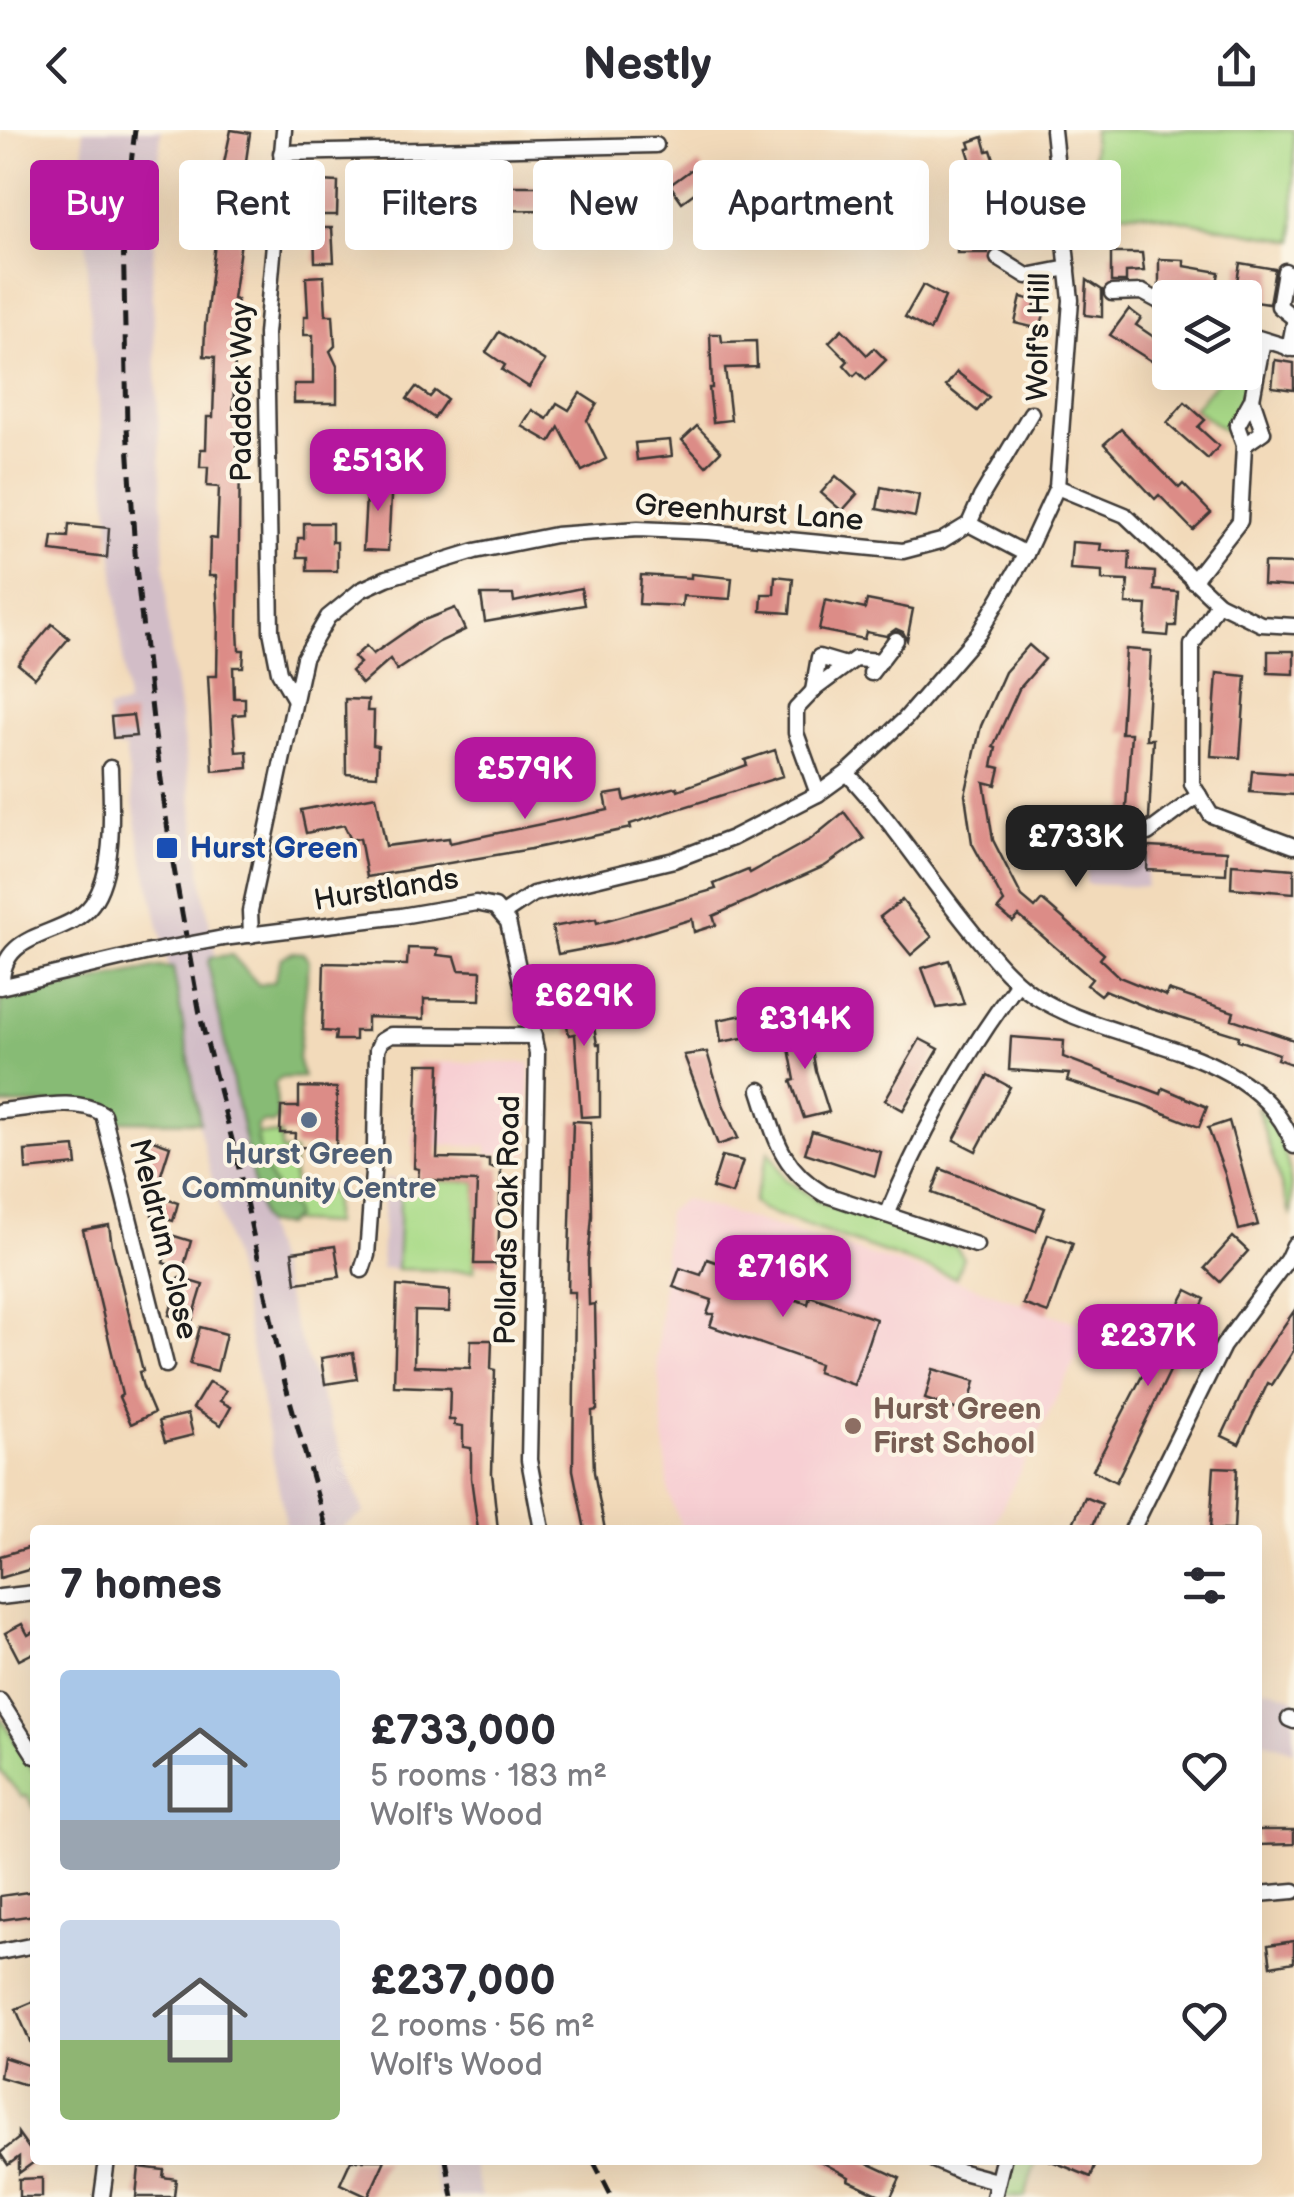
<!DOCTYPE html>
<html lang="en">
<head>
<meta charset="utf-8">
<style>
  :root { --surface:#fff; --page:#f2f2f3; --text:#2b2b33; --muted:#7c7c81; --accent:#b5179e }
  body { margin:0; font-family:"Balsamiq Sans",sans-serif; background:var(--page); color:var(--text); height:100vh; display:flex; flex-direction:column; font-size:38px; white-space:nowrap }
  * { box-sizing:border-box; margin:0 }
  p { font-size:32px; color:var(--muted) }
  .icon { flex:none; width:55px; height:55px; fill:none; stroke:currentColor; stroke-width:2; stroke-linecap:round; stroke-linejoin:round }
  .map { position:relative; flex:1; overflow:hidden }
  .side { position:absolute; left:30px; top:1395px; width:1232px; height:640px; display:flex; flex-direction:column; background:var(--surface); border-radius:10px; box-shadow:0 10px 40px #0002 }
  .side>* { flex:none }
  .top-card { position:absolute; left:30px; top:30px; width:1235px; height:90px; display:flex; gap:20px }
  .controls { position:absolute; left:1152px; top:150px; display:grid; gap:20px }
  .controls a { display:grid; place-items:center; width:110px; height:110px; border-radius:10px; background:var(--surface); box-shadow:0 10px 40px #0002; font-size:50px }
  .price { position:absolute; translate:-50% -85px; padding:0 22px; border-radius:20px; background:var(--accent); color:#fff; font-size:32px; line-height:65px; filter:drop-shadow(0 2px 5px #0008) }
  .price::after { content:''; position:absolute; left:50%; top:60px; width:30px; height:22px; margin-left:-15px; background:inherit; clip-path:polygon(0 0,100% 0,50% 100%) }
  .price.active { background:#222; color:#fff }
  ul { padding:0; list-style:none }
  li { display:flex; align-items:center; gap:30px; height:250px; padding:0 30px }
  li span { display:grid; place-items:center; flex:none; width:280px; height:200px; border-radius:10px; color:#555 }
  li>.icon { margin-inline-start:auto }
  span .icon { width:120px; height:120px; fill:#fffc; stroke-width:1 }
  li b { font-size:42px }
  h2 { display:flex; justify-content:space-between; align-items:center; height:120px; padding:0 30px; font-size:42px }
  .tag { padding:0 35px; border-radius:10px; background:var(--surface); box-shadow:0 10px 40px #0002; font-size:35px; line-height:90px }
  .tag.active { background:var(--accent); color:#fff }
  header { display:flex; justify-content:space-between; align-items:center; height:130px; padding:0 30px; background:var(--surface); font-size:45px; font-weight:700 }
  .map>svg:first-child { display:block }
  .built { fill:#f7cfd3 }
  .industrial { fill:#d2bdc7 }
  .green { fill:#aadb89; stroke:#637c52; stroke-width:2.5 }
  .forest { fill:#87bb75; stroke:#526c48; stroke-width:2.5 }
  .building { fill:#dc8c87 }
  .lines { fill:none; stroke-linecap:round; stroke-linejoin:round }
  .street-casing { stroke:#3c3834; stroke-width:19 }
  .street { stroke:#fff; stroke-width:14 }
  .rail { stroke:#1c1c1c; stroke-width:5; stroke-dasharray:15 8; stroke-linecap:butt }
  .street-bridge-casing { stroke:#3c3834; stroke-width:19; stroke-linecap:butt }
  .street-bridge { stroke:#fff; stroke-width:14 }
  .transit-dot { fill:#1a4fb4; stroke:#fcf5e5; stroke-width:4 }
  .service-dot { fill:#5c6f8a; stroke:#fcf5e5; stroke-width:4 }
  .education-dot { fill:#8d6e63; stroke:#fcf5e5; stroke-width:4 }
  .labels { text-anchor:middle; stroke-width:8; stroke-linejoin:round; paint-order:stroke }
  .street-label { font-size:30px; fill:#1c1c1c; stroke:#fcf5e5 }
  .transit-label { font-size:30px; font-weight:bold; fill:#164399; stroke:#fcf5e5; text-anchor:start }
  .service-label { font-size:30px; font-weight:bold; fill:#4e5e75; stroke:#fcf5e5 }
  .education-label { font-size:30px; font-weight:bold; fill:#785e54; stroke:#fcf5e5; text-anchor:start }
</style>
</head>
<body>
<header><svg class="icon" aria-label="back" viewBox="0 0 24 24"><path d="M15 5l-7 7 7 7"/></svg>Nestly<svg class="icon" aria-label="share" viewBox="0 0 24 24"><path d="M12 15V3M7 8l5-5 5 5M5 13v7h14v-7"/></svg></header>
<div class="map">
<svg width="1294" height="2067" viewBox="0 0 1294 2067">
  <rect width="100%" height="100%" fill="#fcf5e5"/>
  <filter id="ink" filterUnits="userSpaceOnUse"><feTurbulence type="fractalNoise" baseFrequency=".01" numOctaves="2"/><feDisplacementMap in="SourceGraphic" scale="20" xChannelSelector="R" yChannelSelector="G"/><feConvolveMatrix kernelMatrix="1 2 1 2 8 2 1 2 1" color-interpolation-filters="sRGB"/></filter>
  <filter id="wash" filterUnits="userSpaceOnUse"><feTurbulence type="fractalNoise" baseFrequency=".0048" numOctaves="4" result="noise"/><feDisplacementMap in="SourceGraphic" scale="40" xChannelSelector="R" yChannelSelector="G"/><feGaussianBlur stdDeviation="2.25" result="paint"/><feColorMatrix in="noise" values="0 0 0 0 0 0 0 0 0 0 0 0 0 0 0 0 0 1.4 0 .05"/><feComposite in="paint" operator="in"/></filter>
  <g filter="url(#wash)">
    <rect width="100%" height="100%" fill="#f2daba"/>
    <g class="built">
      <path d="M416,932L530,933L529,1024H487V1016L413,1015Z"/>
      <path d="M683,1069L967,1154L1091,1198L991,1400H682L669,1363L657,1230L667,1082Z"/>
    </g>
    <g class="industrial">
      <path d="M83,0H161L152,151L168,497L204,763L263,1090L294,1194L364,1383L343,1397V1400H287L240,1160L198,993L169,839L139,709L125,619L112,618L107,579L127,575L88,160Z"/>
      <path d="M1089,689L1149,692L1146,757L1086,754Z"/>
      <path d="M385,1049L401,1050L397,1139L381,1138Z"/>
      <path d="M1263,1557L1294,1567V1621L1258,1609V1573Z"/>
      <path d="M431,2030H472L481,2067H439Z"/>
    </g>
    <g class="green">
      <path d="M1093,0H1294V111L1143,83L1093,82Z"/>
      <path d="M1227,245L1241,248L1252,269L1237,296L1244,315L1194,278L1221,247Z"/>
      <path d="M1256,975C1286,1008 1294,1043 1291,1087Z"/>
      <path d="M256,1004L281,1005V1021L294,1022L293,1062H333V1094L263,1090Z"/>
      <path d="M769,1021L785,1049L823,1074L956,1117L963,1127L956,1148L762,1080L753,1072Z"/>
      <path d="M401,1050L477,1052L474,1141L397,1139Z"/>
      <path d="M0,1585L35,1644V1679L27,1666L22,1667L0,1640Z"/>
      <path d="M1015,2030H1036L1025,2067H1003L1007,2045Z"/>
    </g>
    <g class="forest">
      <path d="M293,822L303,823L309,831L298,928L303,947L281,948L275,953L278,989L273,994L263,992L257,996C257,1030 270,1056 293,1080L294,1087L285,1095L265,1094L261,1088L208,833L211,827L232,825L259,855L274,852L281,828Z"/>
      <path d="M159,837L173,838L200,992L114,991L98,973L0,975V871Z"/>
    </g>
    <g id="blocks">
      <g class="building">
        <path d="M231,0L250,3L244,45L250,46L233,169L237,170L233,198H236L233,287L238,288L236,321H240L238,499L239,520H244L243,537H233L234,568H245V584L233,585L236,622L247,621L248,638L213,641L208,546H217L218,486L216,446H209L210,408L217,409L219,357L207,356L208,337H200L201,319H206L207,287H213L215,227L204,226L205,197L216,105L221,106L227,63L218,61Z"/>
        <path d="M983,7L987,21L991,20L1000,47L978,54L967,19L971,18L969,12Z"/>
        <path d="M699,34L711,51L682,72L670,55Z"/>
        <path d="M321,51L338,52L337,85H320Z"/>
        <path d="M499,56H659V85L615,84V79L585,78V88H567V80L423,81V57Z"/>
        <path d="M1007,71V92H988V123H957V72Z"/>
        <path d="M314,98H332L334,132H315Z"/>
        <path d="M1111,123H1142L1144,141L1126,142V152H1111Z"/>
        <path d="M1159,129L1184,130V136L1219,142L1216,160L1202,157L1200,168H1185L1186,158H1159Z"/>
        <path d="M1240,133L1275,139L1269,174L1255,172L1256,161L1236,158Z"/>
        <path d="M324,146L326,185H333L335,216L330,221L337,236V273H294V254H313V205H304V186H308L306,147Z"/>
        <path d="M1087,150L1102,160V187L1085,185Z"/>
        <path d="M923,155L945,167L930,201L905,187Z"/>
        <path d="M1021,167L1036,171L1034,178L1045,180L1040,199L1015,193Z"/>
        <path d="M1129,179L1141,188L1136,195L1170,218V224L1161,237L1110,205Z"/>
        <path d="M842,199L867,225L874,218L886,230L866,250L858,242L854,246L844,235L848,231L829,212Z"/>
        <path d="M499,202L545,231L529,257L502,240L505,235L486,222Z"/>
        <path d="M710,204H721L722,212L756,211L757,237L725,238L731,290L713,292L709,258H712Z"/>
        <path d="M1275,230L1294,233V260L1272,257Z"/>
        <path d="M957,242L989,267L977,281L946,256Z"/>
        <path d="M416,257L430,267L435,261L447,269L434,288L407,269Z"/>
        <path d="M580,263L597,274L587,290L606,329L582,341L559,297L550,312L522,296L532,280L547,289L557,273L569,280Z"/>
        <path d="M1185,272L1205,290L1198,297L1219,316L1208,329L1167,293Z"/>
        <path d="M697,296L721,321L706,336L682,310Z"/>
        <path d="M1121,299L1179,358L1183,354L1211,383L1193,400L1159,365L1155,369L1104,314Z"/>
        <path d="M365,301L382,309L368,339L351,331Z"/>
        <path d="M670,310L672,326L637,330L635,313Z"/>
        <path d="M836,346L857,364L842,381L821,363Z"/>
        <path d="M367,348L392,349L388,421L363,420Z"/>
        <path d="M881,357L919,365L915,387L877,379Z"/>
        <path d="M304,393H332V412H337V441H307V427H297L298,408H304Z"/>
        <path d="M69,394L109,398L107,428L51,421L53,406L68,407Z"/>
        <path d="M1072,412L1101,414L1100,420L1130,422L1129,440L1155,442L1154,460L1178,462L1176,496H1169L1168,506L1145,504L1147,475L1126,474L1128,451L1102,450V441L1070,439Z"/>
        <path d="M1264,433L1294,434V457L1263,455Z"/>
        <path d="M691,444L732,448L730,469L683,466L682,476L639,474L641,445L691,448Z"/>
        <path d="M775,446L793,448L790,483L761,481L762,464H774Z"/>
        <path d="M581,458L584,475L485,492L481,465H513L514,472Z"/>
        <path d="M825,470L865,479L867,470L913,479L907,510L903,502L896,499L886,506L866,502L864,509L819,500Z"/>
        <path d="M455,478L465,500L439,512L397,540L390,529L362,554L351,541L360,533L354,527L366,516L373,524L419,492Z"/>
        <path d="M52,494L69,508L35,548L18,534Z"/>
        <path d="M1029,515L1045,529L1019,559L993,617L996,618L992,636L1000,638L996,655L984,652L993,710L1022,767L1035,778L1042,770L1104,824L1100,829L1119,847L1166,866L1168,860L1234,882L1232,889L1294,910V935L1277,929L1279,924L1238,910L1239,906L1151,879L1105,860L1100,865L1087,855L1092,849L1019,786L1013,792L998,779L1004,772L972,713L965,665L981,596L1005,542Z"/>
        <path d="M1126,519L1151,521L1146,609H1153L1149,689L1145,692L1125,691L1131,603H1121Z"/>
        <path d="M1268,521H1294V544L1268,543Z"/>
        <path d="M1217,543L1246,546L1240,628L1211,626Z"/>
        <path d="M345,569L368,570L367,581H374L373,615L378,616L377,646L346,644Z"/>
        <path d="M133,585L136,606L113,608L111,587Z"/>
        <path d="M775,620L783,646L630,694L631,698L531,719L367,747L360,708L351,710L344,695L306,703L301,680L376,666L386,716L449,708L450,713L608,680L605,665L623,662L625,671L677,657L678,660L747,635L745,630Z"/>
        <path d="M1252,641L1294,644V665L1250,662Z"/>
        <path d="M844,682L864,709L825,736L713,786L716,795L694,802L692,789L611,814L558,824L552,797L596,789L597,793L716,759L714,754L748,740L750,743L811,709Z"/>
        <path d="M1148,717L1227,721L1226,744L1147,740Z"/>
        <path d="M1232,734L1294,739V763L1231,758Z"/>
        <path d="M902,770L932,807L911,825L880,787Z"/>
        <path d="M408,818L438,819L437,825L455,827L459,840L481,841L480,870L424,869V889L367,887V901H355V910H335L336,902L322,901L324,833L407,835Z"/>
        <path d="M949,830L964,874L937,878L922,838Z"/>
        <path d="M587,857L597,914H600V986L581,987L575,904L569,905L560,862Z"/>
        <path d="M763,881L769,903L721,912L718,890Z"/>
        <path d="M807,893L816,941L829,982L804,988L791,951L795,950L785,897Z"/>
        <path d="M1011,907L1064,911L1063,927L1161,964L1163,958L1207,977L1199,997L1141,974L1067,951L1069,944L1009,940Z"/>
        <path d="M920,909L939,919L903,980L885,970Z"/>
        <path d="M707,922L722,972L738,1008L718,1015L684,925Z"/>
        <path d="M418,934H440L437,1028L489,1029V1037L501,1038L498,1134H474L477,1052L418,1050L419,1039L414,1038Z"/>
        <path d="M988,945L1010,957L976,1021L954,1010Z"/>
        <path d="M299,957L337,958L336,1018L294,1017L295,1003H280L281,977H299Z"/>
        <path d="M573,991L591,992L592,1086L588,1131L589,1175L595,1174L597,1280L592,1281L594,1342L605,1400H585L573,1340L575,1162H568Z"/>
        <path d="M1229,991L1258,1095L1239,1100L1225,1044L1208,998Z"/>
        <path d="M812,1001L881,1022L875,1046L805,1023Z"/>
        <path d="M150,1009L170,1016L158,1054L145,1050L148,1040L140,1037Z"/>
        <path d="M75,1017L77,1035L26,1040L25,1021Z"/>
        <path d="M722,1026L743,1031L732,1064L712,1058Z"/>
        <path d="M941,1039L1045,1078L1036,1101L932,1063Z"/>
        <path d="M157,1066L178,1073L173,1091L152,1085Z"/>
        <path d="M109,1095L112,1116L143,1241L139,1242L143,1257L154,1283L131,1294L119,1267L122,1265L83,1100Z"/>
        <path d="M1048,1104L1073,1113L1048,1183L1023,1174Z"/>
        <path d="M171,1105L191,1111L183,1139L163,1133Z"/>
        <path d="M1233,1107L1248,1121L1220,1152L1205,1138Z"/>
        <path d="M335,1116L340,1147L296,1153L292,1122Z"/>
        <path d="M707,1129L760,1147L757,1156L808,1174L810,1166L876,1189L854,1255L817,1242L819,1234L710,1196L714,1184H707L712,1170L673,1157L680,1138L701,1145Z"/>
        <path d="M179,1148L203,1155L192,1191L169,1185Z"/>
        <path d="M397,1156L450,1161L449,1182L415,1181L414,1236L470,1238L471,1210H492L491,1239L495,1240L492,1343L498,1400H478L471,1348V1318L463,1317V1296L454,1295L455,1290H449L450,1258L394,1256Z"/>
        <path d="M1187,1160L1205,1169L1116,1352L1093,1340Z"/>
        <path d="M1294,1181V1220L1272,1255L1268,1253L1239,1314L1222,1306L1252,1242Z"/>
        <path d="M200,1197L226,1204L217,1241L190,1234Z"/>
        <path d="M353,1223L357,1249L325,1254L321,1228Z"/>
        <path d="M933,1239L975,1251L967,1283L925,1269Z"/>
        <path d="M209,1252L226,1261L220,1271L231,1277L221,1295L193,1278Z"/>
        <path d="M188,1284L193,1305L165,1312L159,1291Z"/>
        <path d="M1214,1337L1237,1338L1234,1400H1210Z"/>
        <path d="M1085,1367L1102,1374L1091,1400H1070Z"/>
        <path d="M35,1416V1438L0,1448V1426Z"/>
        <path d="M22,1494L28,1505L35,1501V1522L19,1530L5,1503Z"/>
        <path d="M1258,1700H1294V1714L1258,1715Z"/>
        <path d="M35,1761V1785L0,1790V1766Z"/>
        <path d="M1294,1811V1832L1271,1836L1268,1815Z"/>
        <path d="M35,1871V1923L16,1879Z"/>
        <path d="M3,1927L31,1936L26,1955L0,1947Z"/>
        <path d="M18,2003L37,2030L19,2043V2027L8,2035L0,2023L18,2009Z"/>
        <path d="M351,2030H385L368,2067L340,2054Z"/>
        <path d="M818,2030H861L900,2048L891,2067H884L848,2050L849,2047Z"/>
        <path d="M1049,2030H1097L1091,2047Z"/>
        <path d="M139,2037L164,2040L163,2047L176,2049L174,2067H136Z"/>
        <path d="M42,2048V2067H19V2049Z"/>
      </g>
    </g>
  </g>
  <g filter="url(#ink)">
    <use href="#blocks" fill-opacity="0" stroke="#3c3834" stroke-width="2.5"/>
    <g class="lines">
      <defs>
        <g id="street">
          <path d="M284,0L266,204L271,501L279,542L294,568"/>
          <path d="M281,23L656,15"/>
          <path d="M998,128L1027,146L1068,138"/>
          <path d="M1285,141L1279,176L1294,188"/>
          <path d="M1112,163L1142,162L1170,177"/>
          <path d="M1245,204L1294,219"/>
          <path d="M1289,219L1294,193"/>
          <path d="M1244,315L1263,302L1252,269"/>
          <path d="M1057,357L1125,385L1218,473L1261,494L1294,496"/>
          <path d="M969,394L981,367L1031,283"/>
          <path d="M1193,451L1240,391L1244,315L1237,296L1252,269L1263,211"/>
          <path d="M1218,473L1192,515V654L1211,685L1294,716"/>
          <path d="M871,543L896,510"/>
          <path d="M813,561L819,527L846,535"/>
          <path d="M847,643C894,693 931,752 974,804C995,830 1016,856 1045,872C1124,917 1258,917 1294,1016"/>
          <path d="M818,664L796,603V579L816,558L855,529L881,531"/>
          <path d="M1148,703L1199,665"/>
          <path d="M503,784L533,764L674,730L732,708L818,664L847,643L905,589L979,503L1026,424L1057,357L1071,170L1053,0"/>
          <path d="M251,805L250,781L304,528L328,487L361,460L387,448L475,421L555,405L638,399L708,402L903,421L941,411L969,394L1026,424"/>
          <path d="M223,808L401,786L476,773L495,777L508,792L537,923L529,1330L542,1400"/>
          <path d="M2,856C0,797 66,810 92,774C116,742 111,676 110,638"/>
          <path d="M0,857L145,823"/>
          <path d="M760,960C775,1006 780,1038 824,1064L976,1115"/>
          <path d="M0,981C31,979 76,966 103,984L166,1235"/>
          <path d="M887,1085C921,1003 964,925 1018,853"/>
          <path d="M362,1140L367,1125L375,1015L377,920L381,911L391,905L534,906"/>
          <path d="M1132,1400L1223,1216L1287,1130L1294,1115"/>
          <path d="M0,1467L35,1463"/>
          <path d="M0,1571L35,1626"/>
          <path d="M1289,1589L1294,1591"/>
          <path d="M1258,1764L1294,1761"/>
          <path d="M0,1822L35,1815"/>
          <path d="M934,2030L959,2041L996,2051"/>
          <path d="M102,2067L107,2030"/>
          <path d="M994,2067L1003,2030"/>
        </g>
      </defs>
      <use href="#street" class="street-casing"/>
      <use href="#street" class="street"/>
      <g class="rail">
        <path d="M135,0L123,100L127,297L136,437L153,590L170,716L201,890L236,1025L285,1253L327,1400"/>
        <path d="M446,2030L453,2067"/>
        <path d="M593,2030L612,2067"/>
      </g>
      <defs>
        <path id="street-bridge" d="M145,823L223,808"/>
      </defs>
      <use href="#street-bridge" class="street-bridge-casing"/>
      <use href="#street-bridge" class="street-bridge"/>
    </g>
  </g>
  <rect class="transit-dot" x="155" y="706" width="24" height="24" rx="5"/>
  <circle class="service-dot" cx="309" cy="990" r="10"/>
  <circle class="education-dot" cx="853" cy="1296" r="10"/>
  <g class="labels">
    <g class="street-label">
      <text transform="translate(1038 207) rotate(-89)" y="10">Wolf's Hill</text>
      <text transform="translate(241 262) rotate(-90)" y="10">Paddock Way</text>
      <text transform="translate(749 382) rotate(4)" y="10">Greenhurst Lane</text>
      <text transform="translate(386 759) rotate(-9)" y="10">Hurstlands</text>
      <text transform="translate(507 1090) rotate(-89)" y="10">Pollards Oak Road</text>
      <text transform="translate(164 1109) rotate(76)" y="10">Meldrum Close</text>
    </g>
    <g class="transit-label">
      <text x="190" y="728">Hurst Green</text>
    </g>
    <g class="service-label">
      <text x="309" y="1034">Hurst Green<tspan x="309" dy="34">Community Centre</tspan></text>
    </g>
    <g class="education-label">
      <text x="873" y="1289">Hurst Green<tspan x="873" dy="34">First School</tspan></text>
    </g>
  </g>
</svg>
<div class="controls">
<a><svg class="icon" aria-label="layers" viewBox="0 0 24 24"><path d="M12 4l9 5-9 5-9-5zM3 14l9 5 9-5"/></svg></a>
</div>
<b class="price" style="left:378px;top:384px">£513K</b>
<b class="price" style="left:525px;top:692px">£579K</b>
<b class="price active" style="left:1076px;top:760px">£733K</b>
<b class="price" style="left:584px;top:919px">£629K</b>
<b class="price" style="left:805px;top:942px">£314K</b>
<b class="price" style="left:783px;top:1190px">£716K</b>
<b class="price" style="left:1148px;top:1259px">£237K</b>
<div class="top-card">
<a class="tag active">Buy</a>
<a class="tag">Rent</a>
<a class="tag">Filters</a>
<a class="tag">New</a>
<a class="tag">Apartment</a>
<a class="tag">House</a>
</div>
<section class="side">
<h2>7 homes<svg class="icon" aria-label="filters" viewBox="0 0 24 24"><path d="M4 7h16M4 17h16"/><circle cx="9" cy="7" r="2"/><circle cx="15" cy="17" r="2"/></svg></h2>
<ul>
<li><span style="background:linear-gradient(#a9c7e8 75%,#9aa5b1 0)"><svg class="icon" aria-label="home" viewBox="0 0 24 24"><path d="M3 11l9-7 9 7M6 9v11h12V9"/></svg></span><div><b>£733,000</b><p>5 rooms · 183 m²</p><p>Wolf's Wood</p></div><svg class="icon" aria-label="heart" viewBox="0 0 24 24"><path d="M12 20l-8-8c-3-5 5-10 8-4 3-6 11-1 8 4z"/></svg></li>
<li><span style="background:linear-gradient(#c9d6e8 60%,#8fb573 0)"><svg class="icon" aria-label="home" viewBox="0 0 24 24"><path d="M3 11l9-7 9 7M6 9v11h12V9"/></svg></span><div><b>£237,000</b><p>2 rooms · 56 m²</p><p>Wolf's Wood</p></div><svg class="icon" aria-label="heart" viewBox="0 0 24 24"><path d="M12 20l-8-8c-3-5 5-10 8-4 3-6 11-1 8 4z"/></svg></li>
</ul>
</section>
</div>
</body>
</html>
